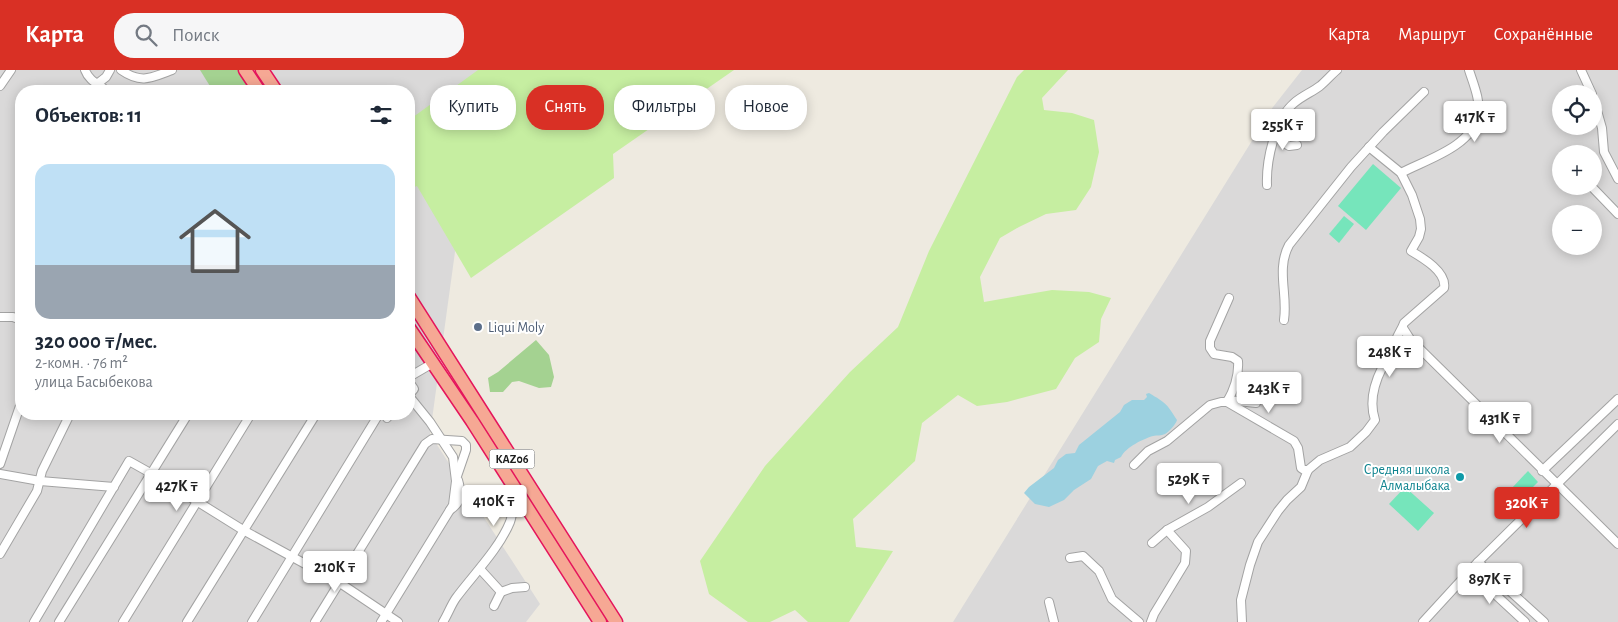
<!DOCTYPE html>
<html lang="ru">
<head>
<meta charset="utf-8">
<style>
  :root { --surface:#fff; --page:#f6f6f7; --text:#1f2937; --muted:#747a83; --accent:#d93025 }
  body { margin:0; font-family:"Alegreya Sans",sans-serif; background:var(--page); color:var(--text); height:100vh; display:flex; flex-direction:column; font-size:19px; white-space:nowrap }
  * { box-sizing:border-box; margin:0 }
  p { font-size:16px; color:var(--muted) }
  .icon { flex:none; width:28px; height:28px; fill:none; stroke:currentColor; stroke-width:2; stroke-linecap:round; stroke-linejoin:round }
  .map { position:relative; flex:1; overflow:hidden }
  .sheet { position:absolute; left:15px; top:15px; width:400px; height:335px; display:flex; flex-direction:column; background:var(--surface); border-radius:20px; box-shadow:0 2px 12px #0003 }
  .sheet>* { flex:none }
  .banner { position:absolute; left:430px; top:15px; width:475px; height:45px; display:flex; gap:10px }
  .buttons { position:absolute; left:1552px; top:15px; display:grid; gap:10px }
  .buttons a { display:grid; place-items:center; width:50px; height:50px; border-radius:50%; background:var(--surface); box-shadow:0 2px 12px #0003; font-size:25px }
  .price { position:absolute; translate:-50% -42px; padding:0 11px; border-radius:5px; background:#fff; color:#222; font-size:16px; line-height:32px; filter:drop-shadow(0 1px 2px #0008) }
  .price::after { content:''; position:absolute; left:50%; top:30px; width:15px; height:11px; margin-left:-8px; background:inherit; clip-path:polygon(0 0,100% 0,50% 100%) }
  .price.current { background:var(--accent); color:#fff }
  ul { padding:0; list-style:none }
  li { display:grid; align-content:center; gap:10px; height:265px; padding:0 20px }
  li span { display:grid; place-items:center; height:155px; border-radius:15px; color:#555 }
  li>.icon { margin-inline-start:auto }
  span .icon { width:90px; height:90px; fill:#fffc; stroke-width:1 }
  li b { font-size:21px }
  h2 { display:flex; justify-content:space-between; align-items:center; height:60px; padding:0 20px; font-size:21px }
  .pill { padding:0 18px; border-radius:20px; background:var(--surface); box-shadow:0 2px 12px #0003; font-size:18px; line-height:45px }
  .pill.current { background:var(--accent); color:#fff }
  header { display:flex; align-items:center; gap:30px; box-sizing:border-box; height:70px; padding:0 25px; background:var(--accent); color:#fff }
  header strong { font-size:24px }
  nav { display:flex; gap:28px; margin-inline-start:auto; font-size:18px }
  .search { width:350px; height:45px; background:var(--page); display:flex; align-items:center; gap:12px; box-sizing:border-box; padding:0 18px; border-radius:20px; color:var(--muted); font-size:19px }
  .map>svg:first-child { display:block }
  .residential { fill:#dad9d9; fill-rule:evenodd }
  .grass { fill:#c6eea1 }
  .forest { fill:#a4d291 }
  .pitch { fill:#76e5bb }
  .water { fill:#9cd1e0 }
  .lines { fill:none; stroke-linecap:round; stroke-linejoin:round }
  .minor-casing { stroke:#a3a3a3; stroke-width:10 }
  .trunk-casing { stroke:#e5155c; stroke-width:15 }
  .minor { stroke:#fff; stroke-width:8 }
  .trunk { stroke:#f6a894; stroke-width:12 }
  .service-dot { fill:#5c6f8a; stroke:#fff; stroke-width:2 }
  .culture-dot { fill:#0f9aa8; stroke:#fff; stroke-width:2 }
  .labels { text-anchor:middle; stroke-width:4; stroke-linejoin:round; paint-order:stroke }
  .shield { fill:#fff; stroke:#606060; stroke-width:1 }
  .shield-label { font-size:12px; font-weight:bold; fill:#1c1c1c }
  .service-label { font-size:14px; fill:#4e5e75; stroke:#fff; text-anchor:start }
  .culture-label { font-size:14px; fill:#0d838f; stroke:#fff; text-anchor:end }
</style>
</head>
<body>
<header>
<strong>Карта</strong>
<div class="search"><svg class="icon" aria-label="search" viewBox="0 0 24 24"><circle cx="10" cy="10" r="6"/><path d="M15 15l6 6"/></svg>Поиск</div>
<nav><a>Карта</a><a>Маршрут</a><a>Сохранённые</a></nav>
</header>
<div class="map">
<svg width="1618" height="552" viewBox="0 0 1618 552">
  <rect width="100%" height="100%" fill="#eeeae0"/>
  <g class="residential">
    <path d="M0,0H480L430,364L540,534L526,552H0ZM21,21H409V344H21Z"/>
    <path d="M1302,0H1618V552H953L1273,37ZM1561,24H1594V56H1561ZM1561,84H1594V116H1561ZM1561,144H1594V176H1561Z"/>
  </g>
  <g class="grass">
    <path d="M478,0H734L613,84L614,108L471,208L417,116L409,119V50Z"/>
    <path d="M1024,0H1068L1042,28L1044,40L1072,43L1094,50L1099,82L1091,117L1076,140L1046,144L1019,157L1000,168L980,207L984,232L1052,220L1089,222L1111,228L1101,249L1099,272L1075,288L1056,319L1007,332L977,336L958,325L922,353L915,391L853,449L856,477L893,481L849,552H808L795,540L770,552H748L709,524L700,491L765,396L850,302L898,257L929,181L1017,7Z"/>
  </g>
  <g class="forest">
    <path d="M200,0H242L256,21H213Z"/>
    <path d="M536,270L549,285L554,307L551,317L539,318L519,311L512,312L503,322H490L488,308L498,302Z"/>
  </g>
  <g class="pitch">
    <path d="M1373,94L1401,118L1366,160L1338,136Z"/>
    <path d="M1344,146L1354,154L1339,173L1329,164Z"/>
    <path d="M1528,401L1538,412L1521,429L1511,419Z"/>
    <path d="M1405,417L1434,443L1418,461L1389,434Z"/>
  </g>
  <path class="water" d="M1149,323C1166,333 1167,334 1177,350C1176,354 1169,362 1165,364C1161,366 1157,365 1153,366C1143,369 1126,377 1121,387L1115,390L1114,393L1107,391L1098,396L1091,409L1074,420L1064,430L1049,437L1035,434L1024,423L1029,417L1054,398L1058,390L1066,384L1075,383L1079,375L1120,342L1124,335L1132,330H1144L1147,327L1146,324Z"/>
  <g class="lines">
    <defs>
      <g id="minor">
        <path d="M85,0C89,11 99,14 107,21"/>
        <path d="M121,0C141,14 151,8 172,0"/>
        <path d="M1581,0L1592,24"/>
        <path d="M97,14L106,7L110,0"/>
        <path d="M0,16L11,0"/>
        <path d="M1594,30L1602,58L1604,82L1618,109"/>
        <path d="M1281,58C1280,66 1282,72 1289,76L1297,75"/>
        <path d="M1401,103C1425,90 1472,77 1478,45C1481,31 1473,13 1469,0"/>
        <path d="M1267,115C1266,91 1275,49 1294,33C1302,26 1312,22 1320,16C1326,11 1331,5 1337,0"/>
        <path d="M1591,116L1618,144"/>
        <path d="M1229,228L1210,271V278L1214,284L1232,287L1238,291C1239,305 1234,320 1227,332L1294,371L1298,378L1301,398L1304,400H1308"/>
        <path d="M0,247H13L21,250"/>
        <path d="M1284,250C1288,225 1276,199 1289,175L1351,97L1383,62L1424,22"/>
        <path d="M1403,258L1410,269L1618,474"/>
        <path d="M409,307L433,293"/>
        <path d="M409,314L412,316L414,319L409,325"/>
        <path d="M1228,330L1256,333"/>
        <path d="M387,348L390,344"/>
        <path d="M0,394L21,333"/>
        <path d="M1134,395L1148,381L1167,371L1210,335L1221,332H1227"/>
        <path d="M1542,401L1618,329"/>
        <path d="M0,404L40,411L114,417"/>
        <path d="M1152,473L1167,460L1208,437L1241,413"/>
        <path d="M0,484L37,421L42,401L70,344"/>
        <path d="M1070,488L1083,486L1099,501L1112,529L1139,552"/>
        <path d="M1478,492L1544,552"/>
        <path d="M480,499L501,522L512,518L525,517"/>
        <path d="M1470,501L1525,552"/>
        <path d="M1049,532L1054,552"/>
        <path d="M494,536L501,522"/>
        <path d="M34,552L129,391L161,409L243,460L340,513L398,552"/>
        <path d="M59,552L188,344"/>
        <path d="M123,552L251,344"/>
        <path d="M187,552L316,344"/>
        <path d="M252,552L379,344"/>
        <path d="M315,552L425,374L432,369L462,371L466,375V380L456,409L458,410C462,424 462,432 450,440"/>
        <path d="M381,552L453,435L456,411L453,387L430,352L409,326"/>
        <path d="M443,552C448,544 451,535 456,528C473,505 499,479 510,452C514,441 513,429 515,418"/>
        <path d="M1151,552L1154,544L1185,493L1186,481L1167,460"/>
        <path d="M1242,552L1241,530L1250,495L1258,472L1278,441L1287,430L1301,417L1308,400L1320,390L1350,377L1366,362L1375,350C1369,332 1374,314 1382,298C1385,292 1391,288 1393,281C1395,278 1394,274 1396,270C1398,264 1402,259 1404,253L1444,218C1447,202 1423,188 1411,181L1419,167L1421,159L1420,149L1412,125L1401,103L1369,77"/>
        <path d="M1423,552L1478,492L1618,354"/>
      </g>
      <g id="trunk">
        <path d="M245,0L259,21"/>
        <path d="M262,0L276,21"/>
        <path d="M409,227L616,552"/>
        <path d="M409,258L472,351L600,552"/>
      </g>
    </defs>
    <use href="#minor" class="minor-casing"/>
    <use href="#trunk" class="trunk-casing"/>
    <use href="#minor" class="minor"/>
    <use href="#trunk" class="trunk"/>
  </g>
  <circle class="service-dot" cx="478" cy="257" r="5"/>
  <circle class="culture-dot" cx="1460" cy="407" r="5"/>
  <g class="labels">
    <rect class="shield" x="489.5" y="379.5" width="45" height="19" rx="4"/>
    <g class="shield-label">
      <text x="512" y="393">KАZ06</text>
    </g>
    <g class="service-label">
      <text x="488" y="262">Liqui Moly</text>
    </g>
    <g class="culture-label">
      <text x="1450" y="404">Средняя школа<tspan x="1450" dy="16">Алмалыбака</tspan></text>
    </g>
  </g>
</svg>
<div class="buttons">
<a><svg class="icon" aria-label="locate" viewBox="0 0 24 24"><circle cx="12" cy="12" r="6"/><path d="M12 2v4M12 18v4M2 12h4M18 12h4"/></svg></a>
<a>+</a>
<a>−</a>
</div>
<b class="price" style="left:1475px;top:73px">417K ₸</b>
<b class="price" style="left:1283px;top:81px">255K ₸</b>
<b class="price" style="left:1390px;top:308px">248K ₸</b>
<b class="price" style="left:1269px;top:344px">243K ₸</b>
<b class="price" style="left:1500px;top:374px">431K ₸</b>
<b class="price" style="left:1189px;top:435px">529K ₸</b>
<b class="price" style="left:177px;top:442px">427K ₸</b>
<b class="price" style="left:494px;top:457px">410K ₸</b>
<b class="price current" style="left:1527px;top:459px">320K ₸</b>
<b class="price" style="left:335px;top:523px">210K ₸</b>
<b class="price" style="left:1490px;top:535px">897K ₸</b>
<div class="banner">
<a class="pill">Купить</a>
<a class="pill current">Снять</a>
<a class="pill">Фильтры</a>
<a class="pill">Новое</a>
</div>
<section class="sheet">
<h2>Объектов: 11<svg class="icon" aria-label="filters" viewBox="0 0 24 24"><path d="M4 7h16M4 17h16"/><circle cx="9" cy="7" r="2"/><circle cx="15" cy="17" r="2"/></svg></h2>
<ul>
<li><span style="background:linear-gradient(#bfe0f5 65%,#9aa5b1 0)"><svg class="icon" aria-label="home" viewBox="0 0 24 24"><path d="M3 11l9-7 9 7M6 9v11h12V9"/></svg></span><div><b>320 000 ₸/мес.</b><p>2-комн. · 76 m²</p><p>улица Басыбекова</p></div></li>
</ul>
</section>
</div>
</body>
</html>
